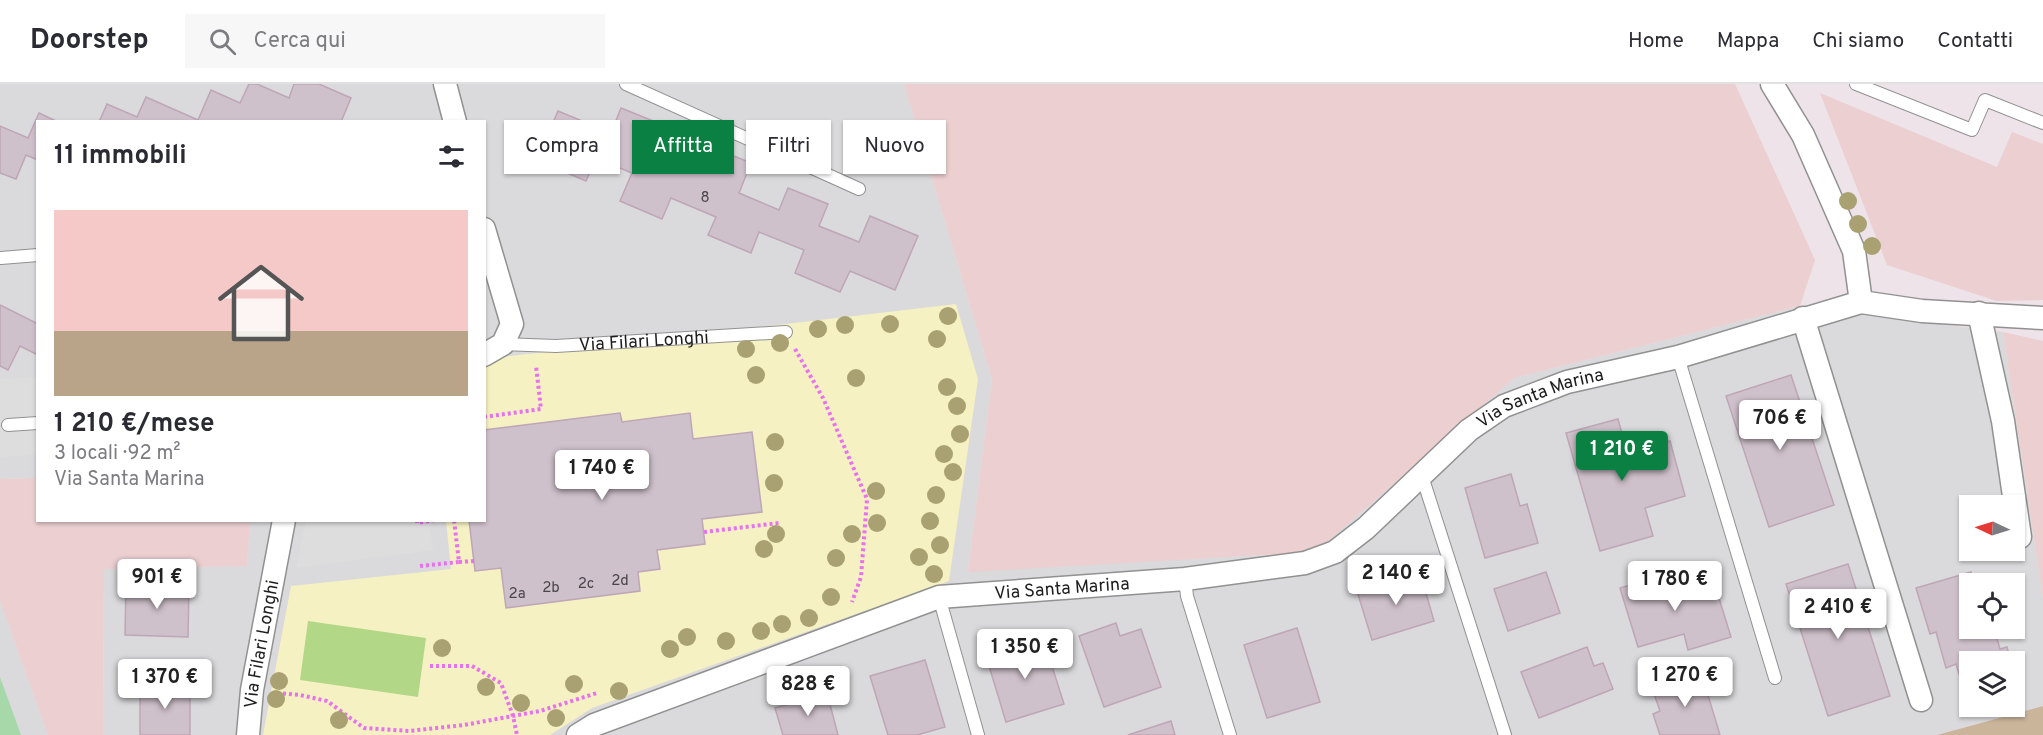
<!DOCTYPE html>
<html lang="it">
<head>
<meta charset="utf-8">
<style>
  :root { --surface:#fff; --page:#f7f7f7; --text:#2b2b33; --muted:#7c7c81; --line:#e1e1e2; --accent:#0b8043 }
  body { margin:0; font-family:Overpass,sans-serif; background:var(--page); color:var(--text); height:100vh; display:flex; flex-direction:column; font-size:22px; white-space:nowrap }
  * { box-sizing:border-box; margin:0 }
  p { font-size:20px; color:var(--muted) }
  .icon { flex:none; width:33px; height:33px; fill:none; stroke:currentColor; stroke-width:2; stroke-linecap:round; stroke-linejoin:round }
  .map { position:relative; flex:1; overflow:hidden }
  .panel { position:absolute; left:36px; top:36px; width:450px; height:402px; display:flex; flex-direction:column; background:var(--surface); border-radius:0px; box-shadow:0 2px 4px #0004 }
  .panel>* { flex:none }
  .top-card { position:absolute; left:504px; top:36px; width:570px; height:54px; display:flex; gap:12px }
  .needle { width:39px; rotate:274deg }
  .buttons { position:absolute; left:1959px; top:411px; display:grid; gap:12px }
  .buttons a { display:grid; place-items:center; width:66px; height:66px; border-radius:0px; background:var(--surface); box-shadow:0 2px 4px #0004; font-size:30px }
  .price { position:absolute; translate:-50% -51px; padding:0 14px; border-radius:6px; background:#fff; color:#222; font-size:20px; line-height:39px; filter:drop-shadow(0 2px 3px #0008) }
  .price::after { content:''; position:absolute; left:50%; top:36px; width:18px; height:14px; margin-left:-9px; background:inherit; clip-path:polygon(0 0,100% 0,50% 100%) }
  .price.current { background:var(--accent); color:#fff }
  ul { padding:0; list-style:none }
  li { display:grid; align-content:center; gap:12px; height:318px; padding:0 18px }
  li span { display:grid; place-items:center; height:186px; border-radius:0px; color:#555 }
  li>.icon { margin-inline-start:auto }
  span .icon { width:108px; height:108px; fill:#fffc; stroke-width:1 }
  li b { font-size:26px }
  h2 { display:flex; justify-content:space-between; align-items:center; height:72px; padding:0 18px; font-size:26px }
  .tag { padding:0 21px; border-radius:0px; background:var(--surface); box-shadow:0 2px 4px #0004; font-size:21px; line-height:54px }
  .tag.current { background:var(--accent); color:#fff }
  header { display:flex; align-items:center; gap:36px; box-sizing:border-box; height:84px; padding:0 30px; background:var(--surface); border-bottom:2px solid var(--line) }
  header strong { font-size:28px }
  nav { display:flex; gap:33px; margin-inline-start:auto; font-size:21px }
  .search { width:420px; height:54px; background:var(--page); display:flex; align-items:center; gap:15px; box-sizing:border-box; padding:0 21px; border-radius:0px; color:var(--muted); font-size:22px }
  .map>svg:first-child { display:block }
  .residential { fill:#dad9db; fill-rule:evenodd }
  .farmland { fill:#ebcfd1 }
  .forest { fill:#cab49a }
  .park { fill:#f5f1c2 }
  .pitch { fill:#b2d786 }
  .parking { fill:#ddd }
  .water { fill:#a6d8a9 }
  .building { fill:#cfc1cb; stroke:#bea6b7; stroke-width:1.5 }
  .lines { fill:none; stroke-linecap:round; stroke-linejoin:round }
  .lane-casing { stroke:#919191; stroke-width:14 }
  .street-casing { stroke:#919191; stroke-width:25 }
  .path { stroke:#e871f0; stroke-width:4; stroke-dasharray:3 3; stroke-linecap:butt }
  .lane { stroke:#fff; stroke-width:12 }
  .street { stroke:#fff; stroke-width:22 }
  .tree { fill:#aaa172 }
  .labels { text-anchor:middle; stroke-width:4.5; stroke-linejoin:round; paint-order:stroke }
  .number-label { font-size:15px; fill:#4a4648 }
  .street-label { font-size:18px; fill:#1d1d1d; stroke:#fff }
</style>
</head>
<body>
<header>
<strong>Doorstep</strong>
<div class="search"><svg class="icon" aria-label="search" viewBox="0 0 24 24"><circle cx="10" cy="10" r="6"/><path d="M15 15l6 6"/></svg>Cerca qui</div>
<nav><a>Home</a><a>Mappa</a><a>Chi siamo</a><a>Contatti</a></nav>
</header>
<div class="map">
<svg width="2043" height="651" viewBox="0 0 2043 651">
  <rect width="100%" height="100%" fill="#ede3e8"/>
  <g class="residential">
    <path d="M0,0H904L992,295L968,487L1316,468L1514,294L1800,222L2003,248L2043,514V622L1937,651H103L104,485L247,482L250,437L484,436V38H38L37,394L0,395ZM1970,422H2014V466H1970ZM1970,500H2014V544H1970ZM1970,578H2014V622H1970Z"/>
    <path d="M0,517L48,651H0Z"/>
  </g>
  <g class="farmland">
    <path d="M904,0H1735L1815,176L1800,222L1514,294L1316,468L968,488L992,295Z"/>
    <path d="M1820,9L1997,83L2012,48L2043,60V216L1997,217L1887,181Z"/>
    <path d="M2003,248L2043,257V514Z"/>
    <path d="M37,394L38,436L250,437L247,482L104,485L103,651H48L0,517V395Z"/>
  </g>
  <path class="forest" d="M2043,622V651H1937Z"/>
  <path class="park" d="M956,220L978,295L949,497L592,624L550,651H263L291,502L451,485L446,437L484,436L485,275Z"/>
  <path class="pitch" d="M308,537L426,554L418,613L300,596Z"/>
  <g class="parking">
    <path d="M37,293V371L0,373V295Z"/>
    <path d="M306,436L429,437L433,466L296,484Z"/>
  </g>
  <path class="water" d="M0,593L21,651H0Z"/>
  <g class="building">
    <path d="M249,0H257L289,14L294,0H319L351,14L341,38H99L107,20L137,33L146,13L198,36L211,6L240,19Z"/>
    <path d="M621,24L663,41L654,65L700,84L709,62L751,79L739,109L779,126L788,104L828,120L819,142L859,158L870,132L918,152L895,206L850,187L840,208L795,189L804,166L759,148L751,169L708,151L716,133L671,114L662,135L620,117L632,89L596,74L586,97L537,76L558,27L611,49Z"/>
    <path d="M39,29L58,38H38V76L26,71L16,95L0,89V42L28,54Z"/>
    <path d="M0,221L38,240V271L20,262L8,286L0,282Z"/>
    <path d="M1791,291L1834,421L1769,443L1726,312Z"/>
    <path d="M620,329L622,338L690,329L693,355L752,348L762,428L702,435L705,460L657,466L660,485L638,488L640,507L506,524L501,484L475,487L469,436H484V346Z"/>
    <path d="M1618,335L1627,369L1670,357L1685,412L1645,424L1653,452L1600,467L1566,349Z"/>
    <path d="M1511,390L1520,422L1527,420L1538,459L1485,474L1465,404Z"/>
    <path d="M1848,480L1890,612L1828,632L1786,500Z"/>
    <path d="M1420,488L1434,537L1372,556L1357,507Z"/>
    <path d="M1546,488L1560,529L1508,547L1494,505Z"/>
    <path d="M1677,488L1683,508L1714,498L1731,553L1688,566L1684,550L1638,563L1620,504Z"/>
    <path d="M1971,488L1974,500H1970V544H1994L2000,565L2007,563L2011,578H1970V616L1967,617L1956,580L1946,584L1936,548L1930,550L1916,504Z"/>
    <path d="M126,500L189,502L188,553L125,551Z"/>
    <path d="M1116,539L1120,552L1141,545L1161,603L1104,623L1079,552Z"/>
    <path d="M1297,544L1320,618L1267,634L1244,561Z"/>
    <path d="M1043,554L1064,620L1006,638L986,572Z"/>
    <path d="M1587,563L1594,582L1603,579L1613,605L1539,634L1521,588Z"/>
    <path d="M925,576L945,643L917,651H888L870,592Z"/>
    <path d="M1701,588L1720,651H1660L1653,630L1660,627L1652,604Z"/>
    <rect x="140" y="601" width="50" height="50"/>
    <path d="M827,609L838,651H783L775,624Z"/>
    <path d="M1171,637L1175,651H1128Z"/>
  </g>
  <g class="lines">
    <defs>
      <g id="lane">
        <path d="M626,0L859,105"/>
        <path d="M1856,0L1972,46L1985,16L2043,39"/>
        <path d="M1,174L38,171"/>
        <path id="s1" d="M503,260L556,262L786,248"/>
        <path d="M1678,273L1775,594"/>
        <path d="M8,341L38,339"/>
        <path d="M1422,392L1505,651"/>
        <path d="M1185,495L1187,512L1230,651"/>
        <path d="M939,513L978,651"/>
      </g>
      <g id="street">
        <path d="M445,0L455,38"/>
        <path d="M1772,0L1803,51L1854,167L1861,218"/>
        <path d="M484,145L512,240L503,260L484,271"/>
        <path d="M1979,229L2003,337L2020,453"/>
        <path d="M1803,234L1921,616"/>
        <path id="s2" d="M248,651L252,606L284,436"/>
        <path id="s3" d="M578,651L594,641L939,513L1185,495L1305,479L1335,468L1366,444L1469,346L1504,322L1567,298L1678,273L1861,218L1922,227L2043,234"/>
      </g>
    </defs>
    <use href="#lane" class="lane-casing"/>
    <use href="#street" class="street-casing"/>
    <g class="path">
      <path d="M795,265L823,314L867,415L861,493L852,518"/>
      <path d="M484,333L541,325L536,282"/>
      <path d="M417,436V439L435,436"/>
      <path d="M704,448L779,439"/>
      <path d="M459,478L474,477"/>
      <path d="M420,482L459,478L454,436"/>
      <path d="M430,582H472L501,599L513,632L517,651"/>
      <path d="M277,609L300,611L327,617L364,644L409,647L464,641L540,627L597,609"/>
    </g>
    <use href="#lane" class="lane"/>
    <use href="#street" class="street"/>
  </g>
  <g class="tree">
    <circle cx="1848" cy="117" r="9"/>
    <circle cx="1858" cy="140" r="9"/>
    <circle cx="1872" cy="162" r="9"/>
    <circle cx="948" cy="232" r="9"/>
    <circle cx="890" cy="240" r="9"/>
    <circle cx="845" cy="241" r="9"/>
    <circle cx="818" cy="245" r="9"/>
    <circle cx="937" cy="255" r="9"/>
    <circle cx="780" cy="259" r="9"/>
    <circle cx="746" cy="265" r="9"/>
    <circle cx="756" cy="291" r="9"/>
    <circle cx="856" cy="294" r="9"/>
    <circle cx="947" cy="303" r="9"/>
    <circle cx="957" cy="322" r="9"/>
    <circle cx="960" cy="350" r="9"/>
    <circle cx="775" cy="358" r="9"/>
    <circle cx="944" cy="370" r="9"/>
    <circle cx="953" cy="388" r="9"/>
    <circle cx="774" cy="399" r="9"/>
    <circle cx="876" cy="407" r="9"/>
    <circle cx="936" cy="411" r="9"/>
    <circle cx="930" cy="437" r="9"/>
    <circle cx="877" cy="439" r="9"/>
    <circle cx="776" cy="450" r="9"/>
    <circle cx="852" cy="450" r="9"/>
    <circle cx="940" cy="461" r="9"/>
    <circle cx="764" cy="465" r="9"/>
    <circle cx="919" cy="473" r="9"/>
    <circle cx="836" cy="474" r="9"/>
    <circle cx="934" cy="490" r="9"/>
    <circle cx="831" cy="513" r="9"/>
    <circle cx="809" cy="534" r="9"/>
    <circle cx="782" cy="540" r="9"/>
    <circle cx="761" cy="547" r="9"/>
    <circle cx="687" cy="553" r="9"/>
    <circle cx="726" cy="557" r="9"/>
    <circle cx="442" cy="564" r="9"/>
    <circle cx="670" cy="565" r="9"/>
    <circle cx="279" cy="597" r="9"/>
    <circle cx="574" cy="600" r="9"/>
    <circle cx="486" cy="603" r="9"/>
    <circle cx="619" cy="607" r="9"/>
    <circle cx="276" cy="615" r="9"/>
    <circle cx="521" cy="619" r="9"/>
    <circle cx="556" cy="634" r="9"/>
    <circle cx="339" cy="636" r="9"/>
  </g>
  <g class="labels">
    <g class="number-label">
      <text x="705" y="118">8</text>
      <text x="620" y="501">2d</text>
      <text x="586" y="504">2c</text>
      <text x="551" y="508">2b</text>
      <text x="517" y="514">2a</text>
    </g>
    <g class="street-label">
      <text dy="6" stroke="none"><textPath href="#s1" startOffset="141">Via Filari Longhi</textPath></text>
      <text dy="6" stroke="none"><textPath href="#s3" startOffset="1047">Via Santa Marina</textPath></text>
      <text dy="6" stroke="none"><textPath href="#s3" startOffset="510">Via Santa Marina</textPath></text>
      <text dy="6" stroke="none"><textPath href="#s2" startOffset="92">Via Filari Longhi</textPath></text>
    </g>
  </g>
</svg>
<div class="buttons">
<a><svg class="needle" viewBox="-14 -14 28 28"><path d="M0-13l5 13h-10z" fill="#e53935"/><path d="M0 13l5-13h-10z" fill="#7c7c81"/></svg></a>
<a><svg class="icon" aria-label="locate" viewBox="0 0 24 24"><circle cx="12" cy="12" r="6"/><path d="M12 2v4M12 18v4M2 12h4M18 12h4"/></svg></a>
<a><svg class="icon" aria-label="layers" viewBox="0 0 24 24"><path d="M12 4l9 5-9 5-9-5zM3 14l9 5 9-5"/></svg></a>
</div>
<b class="price" style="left:1780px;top:367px">706 €</b>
<b class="price current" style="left:1622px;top:398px">1 210 €</b>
<b class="price" style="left:602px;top:417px">1 740 €</b>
<b class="price" style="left:1396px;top:522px">2 140 €</b>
<b class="price" style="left:157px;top:526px">901 €</b>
<b class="price" style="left:1675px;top:528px">1 780 €</b>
<b class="price" style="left:1838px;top:556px">2 410 €</b>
<b class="price" style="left:1025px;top:596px">1 350 €</b>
<b class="price" style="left:1685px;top:624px">1 270 €</b>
<b class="price" style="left:165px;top:626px">1 370 €</b>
<b class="price" style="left:808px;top:633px">828 €</b>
<div class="top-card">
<a class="tag">Compra</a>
<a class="tag current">Affitta</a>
<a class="tag">Filtri</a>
<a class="tag">Nuovo</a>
</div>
<section class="panel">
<h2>11 immobili<svg class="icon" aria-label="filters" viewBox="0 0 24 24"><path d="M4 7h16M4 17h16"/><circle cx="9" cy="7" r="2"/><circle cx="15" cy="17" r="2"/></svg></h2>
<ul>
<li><span style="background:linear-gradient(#f6c9c9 65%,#b9a48a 0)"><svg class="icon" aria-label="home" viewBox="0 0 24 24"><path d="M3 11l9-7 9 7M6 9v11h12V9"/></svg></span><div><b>1 210 €/mese</b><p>3 locali · 92 m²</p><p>Via Santa Marina</p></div></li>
</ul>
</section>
</div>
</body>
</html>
